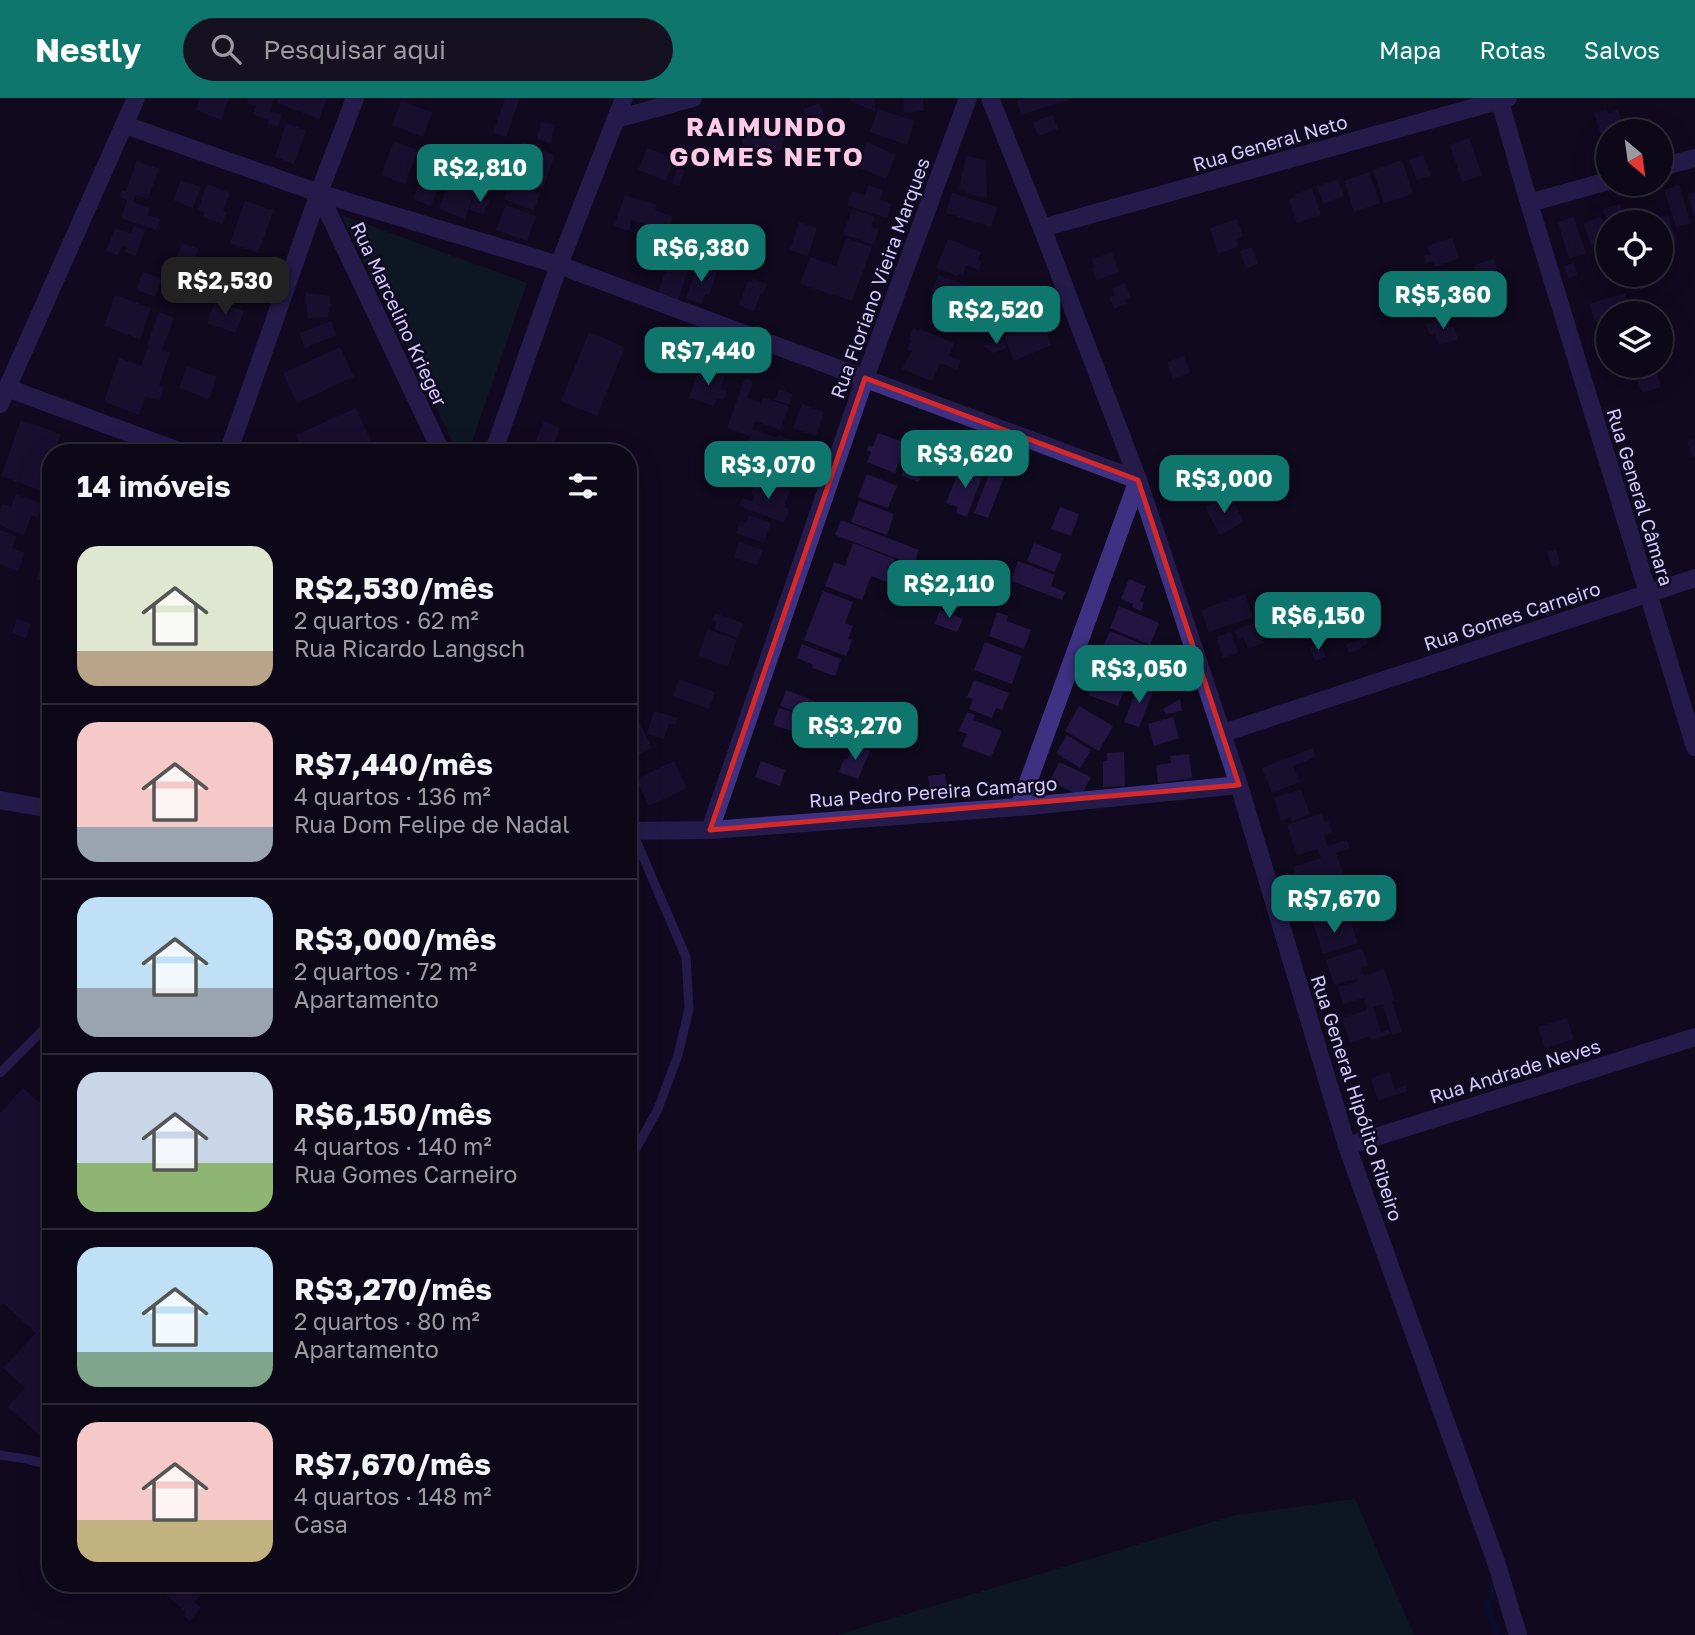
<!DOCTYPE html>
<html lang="pt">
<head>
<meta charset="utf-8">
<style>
  :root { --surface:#0c0817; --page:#151120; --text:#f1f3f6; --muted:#9a9aa1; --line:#2c2936; --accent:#0f766e }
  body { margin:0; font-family:"Golos Text",sans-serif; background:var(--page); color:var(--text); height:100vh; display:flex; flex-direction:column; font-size:26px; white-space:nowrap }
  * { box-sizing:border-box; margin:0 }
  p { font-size:23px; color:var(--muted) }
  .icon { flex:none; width:38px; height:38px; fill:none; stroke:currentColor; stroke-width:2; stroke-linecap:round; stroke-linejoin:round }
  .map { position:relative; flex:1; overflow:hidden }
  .panel { position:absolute; left:42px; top:346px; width:595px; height:1148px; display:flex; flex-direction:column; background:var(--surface); border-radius:28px; box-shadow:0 7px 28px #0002,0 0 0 2px var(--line) }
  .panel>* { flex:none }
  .needle { width:46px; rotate:151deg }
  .fabs { position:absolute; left:1596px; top:21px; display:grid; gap:14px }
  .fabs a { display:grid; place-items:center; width:77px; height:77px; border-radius:50%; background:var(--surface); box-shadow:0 7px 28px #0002,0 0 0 2px var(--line); font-size:35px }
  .price { position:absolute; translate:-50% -60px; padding:0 16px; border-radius:14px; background:var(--accent); color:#fff; font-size:23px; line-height:46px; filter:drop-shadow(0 2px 4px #0008) }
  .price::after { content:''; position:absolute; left:50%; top:42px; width:21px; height:16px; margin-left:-10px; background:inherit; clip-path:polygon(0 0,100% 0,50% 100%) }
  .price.active { background:#222; color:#fff }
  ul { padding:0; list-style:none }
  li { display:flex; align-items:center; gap:21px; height:175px; padding:0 35px }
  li+li { border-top:2px solid var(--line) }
  li span { display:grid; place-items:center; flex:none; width:196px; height:140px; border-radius:21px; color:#555 }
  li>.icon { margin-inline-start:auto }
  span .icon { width:84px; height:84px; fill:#fffc; stroke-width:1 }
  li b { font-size:30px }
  h2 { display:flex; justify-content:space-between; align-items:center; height:84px; padding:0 35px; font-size:30px }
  header { display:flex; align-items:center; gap:42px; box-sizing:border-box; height:98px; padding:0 35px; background:var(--accent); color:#fff }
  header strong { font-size:33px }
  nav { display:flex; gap:38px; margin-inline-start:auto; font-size:24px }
  .search { width:490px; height:63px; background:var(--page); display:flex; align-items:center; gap:18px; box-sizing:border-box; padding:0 24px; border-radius:38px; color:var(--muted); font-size:26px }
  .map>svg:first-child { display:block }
  .green { fill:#0d2729 }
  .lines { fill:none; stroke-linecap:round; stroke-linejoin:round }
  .stream { stroke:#05123d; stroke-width:6 }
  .building { fill:#231541 }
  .service { stroke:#3e3182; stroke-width:9 }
  .minor { stroke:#3e3182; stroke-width:18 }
  .tertiary { stroke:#3e3182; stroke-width:18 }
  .marked { fill:none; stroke:#d62828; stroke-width:5; stroke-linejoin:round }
  .labels { text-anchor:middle; stroke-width:5; stroke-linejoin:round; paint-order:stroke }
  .street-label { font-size:19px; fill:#d5c8ff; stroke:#100a1f }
  .district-label { font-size:26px; font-weight:bold; letter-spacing:2px; fill:#ffcae5; stroke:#100a1f }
</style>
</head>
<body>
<header>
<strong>Nestly</strong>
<div class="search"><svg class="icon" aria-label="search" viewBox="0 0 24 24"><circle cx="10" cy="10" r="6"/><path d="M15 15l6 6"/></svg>Pesquisar aqui</div>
<nav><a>Mapa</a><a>Rotas</a><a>Salvos</a></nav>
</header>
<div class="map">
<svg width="1695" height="1537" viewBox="0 0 1695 1537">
  <rect width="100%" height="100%" fill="#100a1f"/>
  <g class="green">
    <path d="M341,117L527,185L468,355H458Z"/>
    <path d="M1355,1401L1414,1537H837L1236,1417Z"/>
  </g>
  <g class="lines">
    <path class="stream" d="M1495,1479L1488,1507L1497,1537"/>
  </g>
  <g class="building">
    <path d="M200,0H229L221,22L196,12Z"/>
    <path d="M248,0H274L270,13L282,17L277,29L268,26L269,22L253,16L256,8L247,5Z"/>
    <path d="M279,0H327L319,21L277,5Z"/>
    <path d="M505,0H520L506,39L493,35Z"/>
    <path d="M851,0H874L876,14L851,3Z"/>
    <path d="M903,0H923L924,13L904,15Z"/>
    <path d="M1026,0H1071V1L1021,17L1017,3Z"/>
    <path d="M401,3L432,14L423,39L392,27Z"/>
    <path d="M820,5L828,32L810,37L803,11Z"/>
    <path d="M878,11L915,23L907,47L870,34Z"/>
    <path d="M1606,11L1608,15L1618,12L1625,33H1608V38L1602,40L1594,15Z"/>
    <path d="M1053,17L1058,31L1038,38L1033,24Z"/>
    <path d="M541,24L555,27L551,45L537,41Z"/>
    <path d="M286,25L306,32L294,66L275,59Z"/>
    <path d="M770,25L772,36L787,33L780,53L769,56L772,67L757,70L753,49L744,51L740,32Z"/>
    <path d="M1469,40L1482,77L1462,84L1450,47Z"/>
    <path d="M394,43L418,52L405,86L381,77Z"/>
    <path d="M522,44L555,57L543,90L510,78Z"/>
    <path d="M867,44L896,57L886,81L857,69Z"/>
    <path d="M647,50L675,61L666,83L638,72Z"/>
    <path d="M1423,57L1431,77L1417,82L1409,62Z"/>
    <path d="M966,58L986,62L987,100L964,95L965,92L959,91Z"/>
    <path d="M1402,62L1413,96L1384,105L1373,72Z"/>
    <path d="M137,63L159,71L148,101L136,97L133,104L150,110L148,117L160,121L156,132L121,120L127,102L119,99L122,92L126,93Z"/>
    <path d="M678,70L685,73L679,88L672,85Z"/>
    <path d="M1369,74L1380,105L1354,114L1344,83Z"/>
    <path d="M421,80L439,87L431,108L413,101Z"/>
    <path d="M1338,81L1344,98L1323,106L1317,88Z"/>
    <path d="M181,82L201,89L193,110L173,102Z"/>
    <path d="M452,83L476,91L465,121L439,111L446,92L449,93Z"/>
    <path d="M510,85L540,95L534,113L504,101Z"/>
    <path d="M207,86L230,95L223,113L227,114L222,126L203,119L205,114L198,112Z"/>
    <path d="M868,87L884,92L880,102L892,106L887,120L847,107L852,93L865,97Z"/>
    <path d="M1679,87L1691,125L1676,129L1664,92Z"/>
    <path d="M1312,90L1321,117L1297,125L1289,101L1296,99L1295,96Z"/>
    <path d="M1695,94V118H1694L1688,96Z"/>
    <path d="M952,95L998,109L991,129L946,115Z"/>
    <path d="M476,96L490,102L483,117L469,111Z"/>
    <path d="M625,97L657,107L655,112L673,119L664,145L640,137L644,126L632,122L629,133L614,128Z"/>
    <path d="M245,103L269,111L273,110L276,115L272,117L258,155L230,145Z"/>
    <path d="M1620,106L1625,124H1621L1619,119L1606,123L1603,111Z"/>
    <path d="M506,107L536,118L527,143L496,132Z"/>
    <path d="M852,111L875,119L871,129L879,131L874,147L843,136Z"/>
    <path d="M1668,117L1676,142L1661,147V124H1647Z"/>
    <path d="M1574,119L1586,156L1569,161L1558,124Z"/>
    <path d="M1601,119L1608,142L1591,147L1583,125Z"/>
    <path d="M1237,121L1243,138L1236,141L1238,149L1218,156L1210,130Z"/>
    <path d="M799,124L817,130L808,158L790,152Z"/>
    <path d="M134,128L145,132L136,158L125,154L127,149L122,147L118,157L106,153L115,130L131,136Z"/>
    <path d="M846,140L872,149L852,203L800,186L810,159L836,168Z"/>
    <path d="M1452,140L1459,160L1435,169L1432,163L1426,165L1424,158L1430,156L1427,148Z"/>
    <path d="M948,141L981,154L978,162L982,163L979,172L966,167L963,178L958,176L957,178L936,170Z"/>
    <path d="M182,145L199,151L186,185L169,179Z"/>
    <path d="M1252,149L1258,166L1246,171L1240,153Z"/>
    <path d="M672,152L692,159L678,202L658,196Z"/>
    <path d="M1112,154L1119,174L1096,182L1092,170L1094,169L1092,161Z"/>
    <path d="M1494,161L1503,192L1483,198L1474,167Z"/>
    <path d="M1574,165L1578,177L1568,180L1564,168Z"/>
    <path d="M697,167L717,173L709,197L705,196L702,206L686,200Z"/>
    <path d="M143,174L162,181L155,199L136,192Z"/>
    <path d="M938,177L966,187L958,208L930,198Z"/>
    <path d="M753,181L767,186L763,196L761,195L754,213L739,207L748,183L752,185Z"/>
    <path d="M1125,185L1131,200L1124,202L1126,206L1114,211L1109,199L1115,197L1112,190Z"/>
    <path d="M1024,190L1034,212L998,229L988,206Z"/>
    <path d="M305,195L330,198L331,209H329L330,214H328V219L308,221Z"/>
    <path d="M1625,195L1627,202L1620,203L1624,215H1608V220L1595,224L1589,206Z"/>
    <path d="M115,197L151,210L140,241L104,228Z"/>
    <path d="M976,200L985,203L980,217L971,214Z"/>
    <path d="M215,203L244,213L235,235L207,225Z"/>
    <path d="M159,214L174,220L162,252L170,255L159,287L164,289L160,303L145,298L139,317L104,304L119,260L141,268L149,247H147Z"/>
    <path d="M1448,220L1451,230L1454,228L1458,241L1439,247L1435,235L1430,237L1426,227Z"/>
    <path d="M331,223L337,237L305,250L299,235Z"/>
    <path d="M1041,223L1051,247L1014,263L1004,239Z"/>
    <path d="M913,230L918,233L919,231L954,245L949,258L961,262L957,272L940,265L932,283L902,271L912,253L907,252L911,243L909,242Z"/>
    <path d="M589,234L625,249L597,318L561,303Z"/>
    <path d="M1002,240L1007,250L993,255L983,248Z"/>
    <path d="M340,249L354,279L297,305L283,275Z"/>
    <path d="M1184,258L1190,275L1173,281L1167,264Z"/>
    <path d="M187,268L217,279L209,301L179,290Z"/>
    <path d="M700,268L725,277L720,291L727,293L724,302L717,300L714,308L689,300Z"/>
    <path d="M1657,275L1661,289L1642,295L1637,281Z"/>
    <path d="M745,280L753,283L747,300L761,305L763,299L789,308L780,332L755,323L752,331L777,340L778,337L795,343L790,359L748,344L750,338L727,330Z"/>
    <path d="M779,291L793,296L789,307L775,302Z"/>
    <path d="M802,306L824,314L816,338L793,330Z"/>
    <path d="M356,310L371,343L344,355H305L296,337Z"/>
    <path d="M21,322L61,336L54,355H51V365L41,393L1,378Z"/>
    <path d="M544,323L560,330L551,355H531Z"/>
    <path d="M878,335L906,345L895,375L867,364L871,354L867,352L869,347L873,349Z"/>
    <path d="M916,339L932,345L919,384L901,378Z"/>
    <path d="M1695,341V360L1693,361L1687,343Z"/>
    <path d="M65,343L100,355H61Z"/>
    <path d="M961,367L983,376L967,419L956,415L958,409L946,405Z"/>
    <path d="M990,374L1004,379L988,420L974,415Z"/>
    <path d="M1200,374L1202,380L1207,378L1213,395L1207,397L1203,386L1184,392L1180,381Z"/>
    <path d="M867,376L897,388L888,410L858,399Z"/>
    <path d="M757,381L790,392L784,409L789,411L784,425L739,408L742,400L753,404L755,398L751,396Z"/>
    <path d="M16,396L43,406L38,420L32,417L24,437L0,427V412L2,406L11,409Z"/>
    <path d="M1229,396L1244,424L1220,437L1205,409Z"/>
    <path d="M859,403L894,416L887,437L851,424Z"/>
    <path d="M1060,409L1079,416L1071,438L1051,431Z"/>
    <path d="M749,417L771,425L764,445L736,435L740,423L746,425Z"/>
    <path d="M841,422L919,452L914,467L835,437Z"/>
    <path d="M0,432L16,438L12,450L25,455L18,473L0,466Z"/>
    <path d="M739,444L763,452L757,467L734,460Z"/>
    <path d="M853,445L895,461L887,484L871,478L862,502L825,488L834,464L845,468Z"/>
    <path d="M1034,445L1062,456L1055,474L1027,463Z"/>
    <path d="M1556,451L1560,466L1552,469L1547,454Z"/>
    <path d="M43,462L51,465V487L36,481Z"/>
    <path d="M1018,463L1055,477L1051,488L1065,494L1062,502L1011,483Z"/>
    <path d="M1129,481L1146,488L1140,503L1144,505L1141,513L1132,509L1133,506L1121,501Z"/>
    <path d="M823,493L853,504L845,525L853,528L848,541L852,542L846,558L804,542Z"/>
    <path d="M1245,496L1253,519L1209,534L1201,512Z"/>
    <path d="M1119,508L1159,525L1150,547L1110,530Z"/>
    <path d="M947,510L953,512L952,516L963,521L957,534L935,526L940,512L946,514Z"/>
    <path d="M997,514L1008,518L1007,523L1031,532L1024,551L989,538Z"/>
    <path d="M715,515L743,525L738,540L714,531L717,524L713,522Z"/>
    <path d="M17,521L31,526L26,540L12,535Z"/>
    <path d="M1257,524L1264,545L1248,551L1243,539L1238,541L1235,532Z"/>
    <path d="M708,531L737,542L728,569L698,558Z"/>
    <path d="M1110,533L1152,550L1143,572L1148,574L1144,584L1096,565Z"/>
    <path d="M1231,534L1238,555L1223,560L1216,539Z"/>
    <path d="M1366,539L1368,546L1361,549V551L1349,555L1346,546Z"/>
    <path d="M985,544L1022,558L1012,586L974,572Z"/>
    <path d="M802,546L841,561L835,578L812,570L813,567L797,560Z"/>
    <path d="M1321,546L1326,559L1315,563L1310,549Z"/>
    <path d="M1096,576L1118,584L1117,586L1125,589L1118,608L1088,597Z"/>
    <path d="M679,581L715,594L709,611L673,598Z"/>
    <path d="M974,582L1009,595L1002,612L996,610L992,620L969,611L973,601L967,599Z"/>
    <path d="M1139,585L1154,591L1139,629L1124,624Z"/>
    <path d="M786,592L815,603L809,619L780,608Z"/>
    <path d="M1180,601L1182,613L1166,616L1163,611Z"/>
    <path d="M1079,608L1113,628L1099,653L1065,633Z"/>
    <path d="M779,610L804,618L799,635L773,627Z"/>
    <path d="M654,613L678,620L675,627L669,625L664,641L647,636Z"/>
    <path d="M967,614L975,617L973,622L1002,633L991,659L962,648L967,636L959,633Z"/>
    <path d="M1173,619L1179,640L1154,648L1148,626Z"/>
    <path d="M640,625L652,650L628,661V630Z"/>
    <path d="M1067,637L1091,652L1080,670L1056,655Z"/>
    <path d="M853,645L870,653L858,681L839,674L844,661L847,662Z"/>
    <path d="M1313,650L1316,659L1293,668L1300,684L1272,695L1262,670Z"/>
    <path d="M1124,654L1125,688L1103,689V663H1107V655Z"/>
    <path d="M1189,656L1192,680L1158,685L1156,667L1171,665L1170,658Z"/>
    <path d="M674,663L687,690L649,708L636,681Z"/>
    <path d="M761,663L785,672L780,688L755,679Z"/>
    <path d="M1059,664L1091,679L1081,698L1050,683Z"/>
    <path d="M945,676L948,697L930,699L928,678Z"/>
    <path d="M1301,691L1310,716L1292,724L1291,719L1281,723L1274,700Z"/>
    <path d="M1322,715L1325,724L1328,722L1332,735L1324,737L1327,748L1347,742L1350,751L1336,755L1344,778L1323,785L1321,781L1299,788L1293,769L1321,760L1318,751L1297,757L1287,727Z"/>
    <path d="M1324,793L1330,814L1304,822L1297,802Z"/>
    <path d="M1332,818L1336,829L1351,824L1358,845L1323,856L1313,824Z"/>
    <path d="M1362,850L1368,867L1361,869L1364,878L1384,871L1395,903H1392L1402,934L1392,937L1383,906L1373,909L1381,934L1388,931L1390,936L1371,942L1370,938L1350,945L1342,920L1367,912L1364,900L1343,906L1338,889L1358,883L1356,880L1334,887L1326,862Z"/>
    <path d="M1567,920L1574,941L1545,950L1538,929Z"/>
    <path d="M1389,974L1395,991L1406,987L1408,993L1378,1003L1371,980Z"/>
    <path d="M23,990L51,1015V1348L8,1309L25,1290L3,1270L36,1235L3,1205L0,1208V1015Z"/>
    <path d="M174,1486H206L208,1488L194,1504L201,1509L190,1523L183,1517L186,1514L166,1496Z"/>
  </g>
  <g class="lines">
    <g class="service">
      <path d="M0,975L51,924"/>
      <path d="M628,1065L658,1011L678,957L689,911L686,859L632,733"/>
      <path d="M0,1357L26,1361L51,1367"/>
    </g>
    <g class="minor">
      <path d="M1499,0L1529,105L1695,649"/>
      <path d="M616,21L693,0"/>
      <path d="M125,27L319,95L559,167L1138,382L1019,709"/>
      <path d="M1661,69L1695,60"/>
      <path d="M319,95L442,355"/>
      <path d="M1529,105L1608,83"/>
      <path d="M1042,130L1508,0"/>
      <path d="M7,290L184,355"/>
      <path d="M0,306L136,0"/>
      <path d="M228,355L319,95L355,0"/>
      <path d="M493,355L559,167L624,0"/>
      <path d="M1223,635L1695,480"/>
      <path d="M0,702L51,711"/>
      <path d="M710,732L865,280L968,0"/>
      <path d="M628,733L710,732L1019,709L1239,687"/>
      <path d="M1518,1537L1497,1467L1347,1048L1695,939"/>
    </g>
    <path class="tertiary" d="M990,0L1042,130L1138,382L1239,687L1347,1048"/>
  </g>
  <path d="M0 0H1695V1537H0ZM865,280L1138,382L1239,687L710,732Z" fill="#100a1f" fill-opacity=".55" fill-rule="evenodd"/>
  <path class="marked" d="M865,280L1138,382L1239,687L710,732Z"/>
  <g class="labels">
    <g class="street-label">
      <text transform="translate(1270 45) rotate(-16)" y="7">Rua General Neto</text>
      <text transform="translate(880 180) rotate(-70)" y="7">Rua Floriano Vieira Marques</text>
      <text transform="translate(399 216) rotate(65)" y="7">Rua Marcelino Krieger</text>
      <text transform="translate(1640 399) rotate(73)" y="7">Rua General Câmara</text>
      <text transform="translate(1512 518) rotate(-18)" y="7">Rua Gomes Carneiro</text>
      <text transform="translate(933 694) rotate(-4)" y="7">Rua Pedro Pereira Camargo</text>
      <text transform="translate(1515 973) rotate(-17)" y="7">Rua Andrade Neves</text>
      <text transform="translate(1357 1000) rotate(72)" y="7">Rua General Hipólito Ribeiro</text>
    </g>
    <g class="district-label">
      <text x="767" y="38">RAIMUNDO<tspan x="767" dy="30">GOMES NETO</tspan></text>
    </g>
  </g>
</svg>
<div class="fabs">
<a><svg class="needle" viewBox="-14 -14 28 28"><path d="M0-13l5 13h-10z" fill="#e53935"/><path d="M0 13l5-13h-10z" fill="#9a9aa1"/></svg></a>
<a><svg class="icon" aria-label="locate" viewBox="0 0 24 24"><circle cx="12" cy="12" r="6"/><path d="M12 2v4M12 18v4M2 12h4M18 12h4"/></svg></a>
<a><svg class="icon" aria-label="layers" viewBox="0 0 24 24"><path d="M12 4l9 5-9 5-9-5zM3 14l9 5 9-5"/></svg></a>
</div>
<b class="price" style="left:480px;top:106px">R$2,810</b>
<b class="price" style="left:701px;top:186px">R$6,380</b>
<b class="price active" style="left:225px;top:219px">R$2,530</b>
<b class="price" style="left:1443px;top:233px">R$5,360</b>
<b class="price" style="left:996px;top:248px">R$2,520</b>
<b class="price" style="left:708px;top:289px">R$7,440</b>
<b class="price" style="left:965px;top:392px">R$3,620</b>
<b class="price" style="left:768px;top:403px">R$3,070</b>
<b class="price" style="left:1224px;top:417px">R$3,000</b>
<b class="price" style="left:949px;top:522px">R$2,110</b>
<b class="price" style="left:1318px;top:554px">R$6,150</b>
<b class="price" style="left:1139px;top:607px">R$3,050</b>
<b class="price" style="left:855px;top:664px">R$3,270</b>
<b class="price" style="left:1334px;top:837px">R$7,670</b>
<section class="panel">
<h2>14 imóveis<svg class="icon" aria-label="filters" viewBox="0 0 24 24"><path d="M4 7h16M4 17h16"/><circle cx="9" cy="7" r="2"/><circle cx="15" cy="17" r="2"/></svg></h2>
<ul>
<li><span style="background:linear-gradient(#dfe7d0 75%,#b9a48a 0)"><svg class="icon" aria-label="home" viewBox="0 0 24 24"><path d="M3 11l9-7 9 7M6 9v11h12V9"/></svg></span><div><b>R$2,530/mês</b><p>2 quartos · 62 m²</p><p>Rua Ricardo Langsch</p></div></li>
<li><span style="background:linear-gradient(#f6c9c9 75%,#9aa5b1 0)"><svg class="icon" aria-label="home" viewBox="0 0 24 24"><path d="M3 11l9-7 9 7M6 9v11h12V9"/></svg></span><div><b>R$7,440/mês</b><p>4 quartos · 136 m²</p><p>Rua Dom Felipe de Nadal</p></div></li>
<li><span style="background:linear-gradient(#bfe0f5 65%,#9aa5b1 0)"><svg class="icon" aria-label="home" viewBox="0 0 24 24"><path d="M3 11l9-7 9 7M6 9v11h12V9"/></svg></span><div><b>R$3,000/mês</b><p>2 quartos · 72 m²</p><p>Apartamento</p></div></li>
<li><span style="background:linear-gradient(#c9d6e8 65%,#8fb573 0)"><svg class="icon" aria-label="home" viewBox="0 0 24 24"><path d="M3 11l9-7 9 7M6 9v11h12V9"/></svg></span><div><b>R$6,150/mês</b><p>4 quartos · 140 m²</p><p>Rua Gomes Carneiro</p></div></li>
<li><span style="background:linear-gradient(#bfe0f5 75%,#7fa58c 0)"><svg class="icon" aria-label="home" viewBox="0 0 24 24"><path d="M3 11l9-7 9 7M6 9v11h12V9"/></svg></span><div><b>R$3,270/mês</b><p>2 quartos · 80 m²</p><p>Apartamento</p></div></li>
<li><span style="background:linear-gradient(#f6c9c9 70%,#c2b280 0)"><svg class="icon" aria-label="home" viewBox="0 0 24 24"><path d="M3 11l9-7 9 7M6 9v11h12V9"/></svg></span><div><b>R$7,670/mês</b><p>4 quartos · 148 m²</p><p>Casa</p></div></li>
</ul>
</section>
</div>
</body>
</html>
